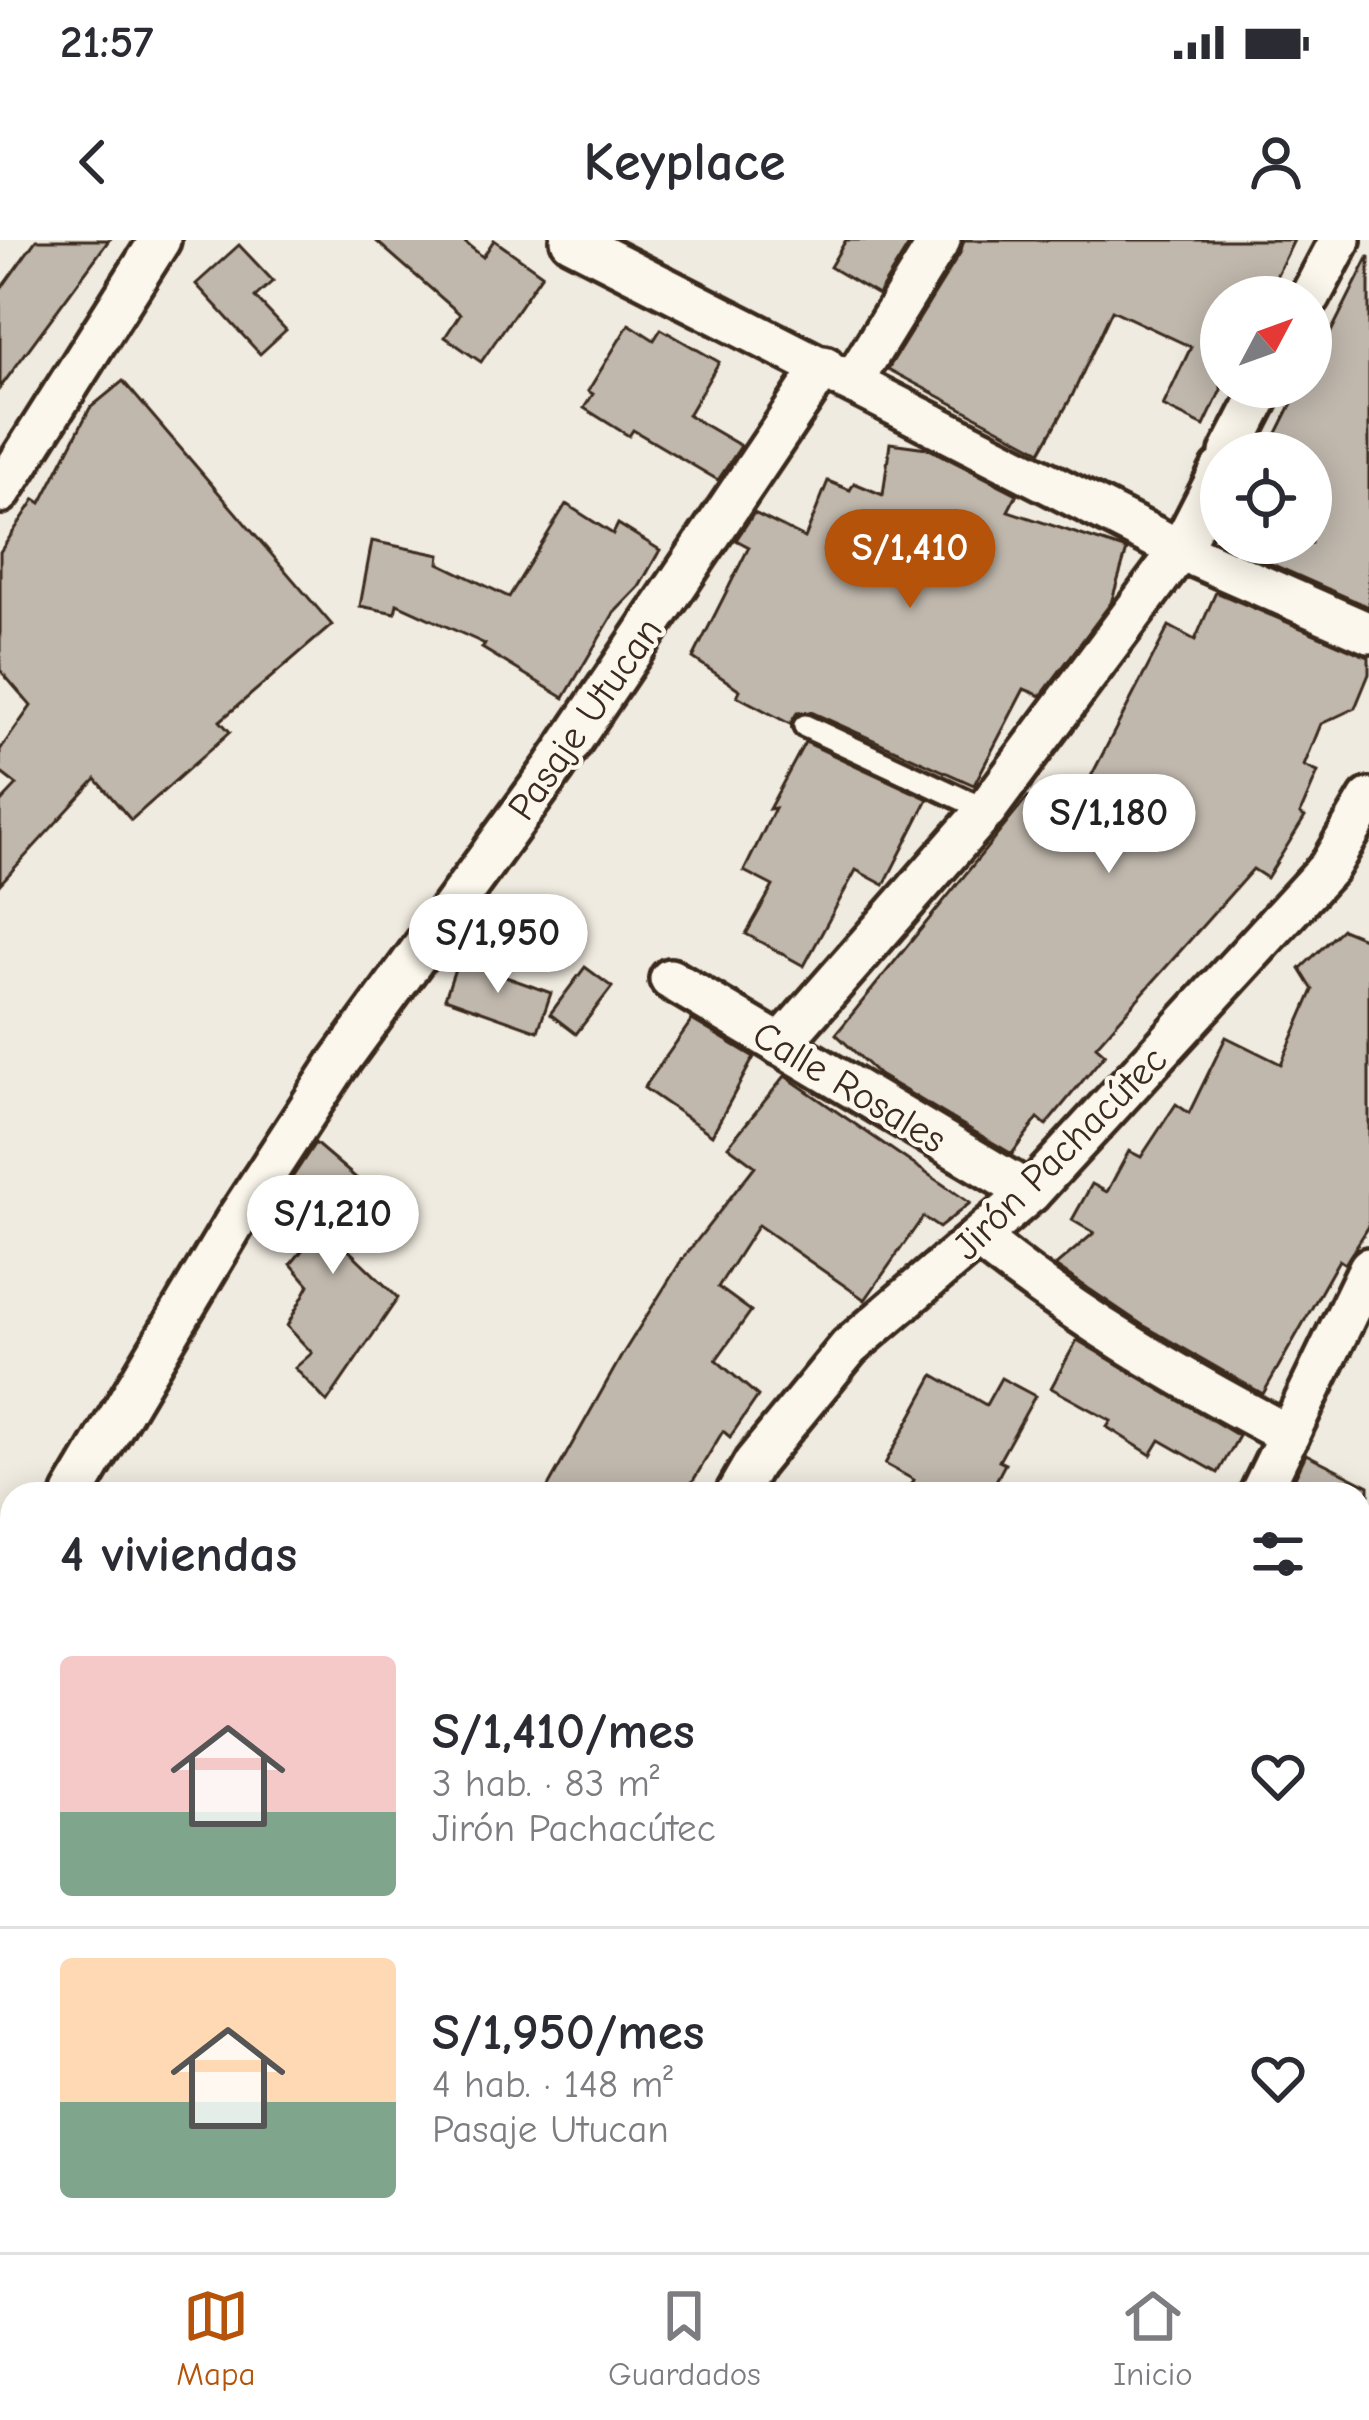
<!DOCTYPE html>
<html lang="es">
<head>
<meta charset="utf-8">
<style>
  :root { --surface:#fff; --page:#f7f7f7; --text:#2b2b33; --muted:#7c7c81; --line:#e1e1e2; --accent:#b45309 }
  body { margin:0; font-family:"Comic Neue",sans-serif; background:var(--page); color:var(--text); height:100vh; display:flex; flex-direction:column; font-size:45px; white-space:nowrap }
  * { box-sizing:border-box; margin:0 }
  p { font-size:39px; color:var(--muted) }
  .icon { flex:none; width:66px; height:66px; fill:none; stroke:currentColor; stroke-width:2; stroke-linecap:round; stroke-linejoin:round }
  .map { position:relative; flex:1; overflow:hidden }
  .drawer { position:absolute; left:0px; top:1242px; width:1371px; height:771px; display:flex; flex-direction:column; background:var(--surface); border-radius:36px 36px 0 0; box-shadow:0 6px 30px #0003 }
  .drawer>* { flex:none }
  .needle { width:78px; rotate:49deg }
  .controls { position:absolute; left:1200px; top:36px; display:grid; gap:24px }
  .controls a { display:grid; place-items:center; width:132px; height:132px; border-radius:50%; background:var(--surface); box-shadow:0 6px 30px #0003; font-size:60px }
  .price { position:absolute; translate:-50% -102px; padding:0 27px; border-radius:42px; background:#fff; color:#222; font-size:39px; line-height:78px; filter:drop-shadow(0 3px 6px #0008) }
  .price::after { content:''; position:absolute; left:50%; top:72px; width:36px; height:27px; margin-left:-18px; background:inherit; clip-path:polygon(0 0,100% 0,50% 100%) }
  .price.selected { background:var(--accent); color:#fff }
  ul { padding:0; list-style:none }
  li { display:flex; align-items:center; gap:36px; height:300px; padding:0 60px }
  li+li { border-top:3px solid var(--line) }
  li span { display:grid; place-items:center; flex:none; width:336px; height:240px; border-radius:12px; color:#555 }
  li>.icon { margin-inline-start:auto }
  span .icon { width:144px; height:144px; fill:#fffc; stroke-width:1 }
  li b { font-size:51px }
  h2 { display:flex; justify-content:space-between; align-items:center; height:144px; padding:0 60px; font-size:51px }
  .status { display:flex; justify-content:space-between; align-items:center; height:84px; padding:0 60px; background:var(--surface); direction:ltr }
  .status svg { height:33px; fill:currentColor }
  header { display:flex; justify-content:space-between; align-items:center; height:156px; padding:0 60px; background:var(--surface); font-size:54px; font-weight:700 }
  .dock { display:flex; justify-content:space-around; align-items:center; height:168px; border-top:3px solid var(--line); background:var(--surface); font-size:33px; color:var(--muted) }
  .dock a { display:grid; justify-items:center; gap:6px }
  .dock .selected { color:var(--accent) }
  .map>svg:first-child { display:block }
  .building { fill:#c0b8ad; stroke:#3b2a1e; stroke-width:3 }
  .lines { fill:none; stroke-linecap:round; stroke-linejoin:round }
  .lane-casing { stroke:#3b2a1e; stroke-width:30 }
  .street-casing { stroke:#3b2a1e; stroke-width:48 }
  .lane { stroke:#fbf7ec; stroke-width:21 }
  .street { stroke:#fbf7ec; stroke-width:39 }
  .labels { text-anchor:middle; stroke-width:9; stroke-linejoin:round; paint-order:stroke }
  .street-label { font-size:39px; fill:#3b2a1e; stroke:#fbf7ec }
</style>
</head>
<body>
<div class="status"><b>21:57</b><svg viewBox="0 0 49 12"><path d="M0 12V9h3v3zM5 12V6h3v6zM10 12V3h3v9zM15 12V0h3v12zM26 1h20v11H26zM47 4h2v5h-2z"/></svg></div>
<header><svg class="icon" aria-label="back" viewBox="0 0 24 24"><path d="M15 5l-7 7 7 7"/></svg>Keyplace<svg class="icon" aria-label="person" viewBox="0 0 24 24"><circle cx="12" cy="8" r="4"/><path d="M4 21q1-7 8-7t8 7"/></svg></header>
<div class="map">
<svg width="1369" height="2012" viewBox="0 0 1369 2012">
  <rect width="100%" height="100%" fill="#f0ebe0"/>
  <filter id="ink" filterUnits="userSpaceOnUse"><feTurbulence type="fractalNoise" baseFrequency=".00833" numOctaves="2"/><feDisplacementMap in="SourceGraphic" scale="24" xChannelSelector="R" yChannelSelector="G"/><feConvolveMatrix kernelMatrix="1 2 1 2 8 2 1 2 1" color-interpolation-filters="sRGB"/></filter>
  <g filter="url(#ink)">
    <g class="building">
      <path d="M36,0H109L0,148V50Z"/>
      <path d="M375,0H462L483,17L494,0L542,34L481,122L445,97L460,74Z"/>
      <path d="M846,0H912L878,55L830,27Z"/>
      <path d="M964,0H1294L1266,57H1221V150L1204,186L1163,166L1191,107L1112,70L1072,156L1041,211L888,129L960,13Z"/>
      <path d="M239,5L273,41L255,57L286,90L260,114L196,44Z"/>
      <path d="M1369,16V367L1235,308L1238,303H1311V213H1267L1300,147H1311V124L1322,103L1325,104Z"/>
      <path d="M629,84L654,100L661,89L719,122L688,175L741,206L718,240L633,190L629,196L584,168L593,154L588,151Z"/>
      <path d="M123,141L332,385L220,481L230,492L131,580L96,539L0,644V563L17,545L0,532V510L31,466L0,430V312L35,259L41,263L90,168Z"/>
      <path d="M890,203L927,208L1017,254L1008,271L1127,310L1111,363L1041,456L1024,449L974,545L811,472L797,473L790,484L737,456L740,450L693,418L749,307L736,300L754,273L805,298L828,241L850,250L854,243L883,255Z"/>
      <path d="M566,264L613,294L618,284L660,310L639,347L614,373L564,458L482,408L485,404L397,364L395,373L360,366L372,301L440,315L439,323L509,357Z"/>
      <path d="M1216,352L1369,417V434L1355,468L1321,484L1304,526L1318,532L1300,574L1305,577L1267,638L1253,629L1096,806L1105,814L1046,885L1038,878L1012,914L879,835L836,794L1028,557L1071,575L1169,386L1195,400Z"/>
      <path d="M805,502L928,559L884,645L856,630L804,726L746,694L773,646L744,631L775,568L769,569Z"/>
      <path d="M1342,689L1369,700V986L1345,1024L1339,1020L1263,1154L1141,1084L1055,1026L1094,993L1072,980L1092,944L1107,952L1129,911L1141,917L1176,864L1189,873L1226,797L1281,824L1313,750L1300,729Z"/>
      <path d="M458,720L551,753L538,791L445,758Z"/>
      <path d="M585,727L612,747L576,794L550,774Z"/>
      <path d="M692,780L754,817L712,895L644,848Z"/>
      <path d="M785,836L970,963L939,988L923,977L865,1060L758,985L718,1047L751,1071L716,1120L758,1156L730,1197L723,1191L685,1254H544L622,1115L681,1021L755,926L728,906Z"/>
      <path d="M315,903L369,949L332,994L398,1058L327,1162L295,1128L312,1113L287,1086L309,1045L291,1024L322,986L282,953Z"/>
      <path d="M1077,1100L1239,1196L1218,1233L1160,1200L1151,1215L1107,1187L1111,1181L1051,1148Z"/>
      <path d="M934,1135L986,1165L1001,1138L1035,1156L999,1221L1005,1224L989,1254H906L914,1240L885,1224Z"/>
      <path d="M1306,1214L1369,1246V1254H1287Z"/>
    </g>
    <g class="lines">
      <defs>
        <g id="lane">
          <path d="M805,486L986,570"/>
          <path d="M739,2012L744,2001"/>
        </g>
        <g id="street">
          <path d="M571,0L1180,310L1369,393"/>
          <path d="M1310,57L1340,0"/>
          <path d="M853,141L940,0"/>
          <path d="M1230,213L1264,147"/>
          <path d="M0,253L160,0"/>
          <path d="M670,739L1030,953"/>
          <path d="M780,805L986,570L1180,310L1221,230"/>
          <path d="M978,998C1074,1076 1180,1138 1289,1195"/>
          <path d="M73,1254L236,980L337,825L555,526L824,126"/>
          <path d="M736,1254L754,1223L849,1107L1030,953L1329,627L1369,559"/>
          <path d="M1260,1254L1369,1028"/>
          <path d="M0,1388L12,1365"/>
          <path d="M0,1849L12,1853"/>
          <path d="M361,2001L388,2012"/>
          <path d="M1104,2001L1139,2012"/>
          <path d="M435,2012L447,2001"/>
        </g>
      </defs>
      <use href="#lane" class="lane-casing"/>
      <use href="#street" class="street-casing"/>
      <use href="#lane" class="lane"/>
      <use href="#street" class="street"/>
    </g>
  </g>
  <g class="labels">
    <g class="street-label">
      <text transform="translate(584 478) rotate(-55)" y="14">Pasaje Utucan</text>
      <text transform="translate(850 846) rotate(31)" y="14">Calle Rosales</text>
      <text transform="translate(1059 912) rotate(-45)" y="14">Jirón Pachacútec</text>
    </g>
  </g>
</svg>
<div class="controls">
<a><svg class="needle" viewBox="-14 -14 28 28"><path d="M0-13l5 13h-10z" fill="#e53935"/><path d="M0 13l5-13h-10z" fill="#7c7c81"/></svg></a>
<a><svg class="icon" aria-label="locate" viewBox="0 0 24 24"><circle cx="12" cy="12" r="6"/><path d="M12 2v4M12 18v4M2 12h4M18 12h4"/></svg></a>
</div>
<b class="price selected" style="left:910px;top:371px">S/1,410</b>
<b class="price" style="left:1109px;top:636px">S/1,180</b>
<b class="price" style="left:498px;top:756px">S/1,950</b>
<b class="price" style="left:333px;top:1037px">S/1,210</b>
<section class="drawer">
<h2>4 viviendas<svg class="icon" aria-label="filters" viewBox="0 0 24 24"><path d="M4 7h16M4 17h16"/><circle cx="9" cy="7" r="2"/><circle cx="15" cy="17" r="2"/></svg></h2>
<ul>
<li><span style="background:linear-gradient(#f6c9c9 65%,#7fa58c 0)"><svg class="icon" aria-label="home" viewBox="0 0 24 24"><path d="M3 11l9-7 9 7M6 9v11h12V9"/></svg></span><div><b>S/1,410/mes</b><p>3 hab. · 83 m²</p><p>Jirón Pachacútec</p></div><svg class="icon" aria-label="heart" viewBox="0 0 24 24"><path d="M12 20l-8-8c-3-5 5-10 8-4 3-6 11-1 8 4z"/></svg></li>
<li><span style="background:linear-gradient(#ffd9b3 60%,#7fa58c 0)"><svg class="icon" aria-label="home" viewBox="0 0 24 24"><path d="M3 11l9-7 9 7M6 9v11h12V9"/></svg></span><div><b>S/1,950/mes</b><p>4 hab. · 148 m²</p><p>Pasaje Utucan</p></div><svg class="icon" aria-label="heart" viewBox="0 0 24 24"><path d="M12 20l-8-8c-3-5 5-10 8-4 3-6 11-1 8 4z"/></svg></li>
</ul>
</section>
</div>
<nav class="dock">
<a class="selected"><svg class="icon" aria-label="map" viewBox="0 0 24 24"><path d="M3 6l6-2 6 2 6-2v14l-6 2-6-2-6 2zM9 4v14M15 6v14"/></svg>Mapa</a>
<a><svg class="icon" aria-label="saved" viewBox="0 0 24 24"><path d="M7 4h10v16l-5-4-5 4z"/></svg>Guardados</a>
<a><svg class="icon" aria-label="home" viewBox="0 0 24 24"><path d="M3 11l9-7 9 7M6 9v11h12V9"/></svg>Inicio</a>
</nav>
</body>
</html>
